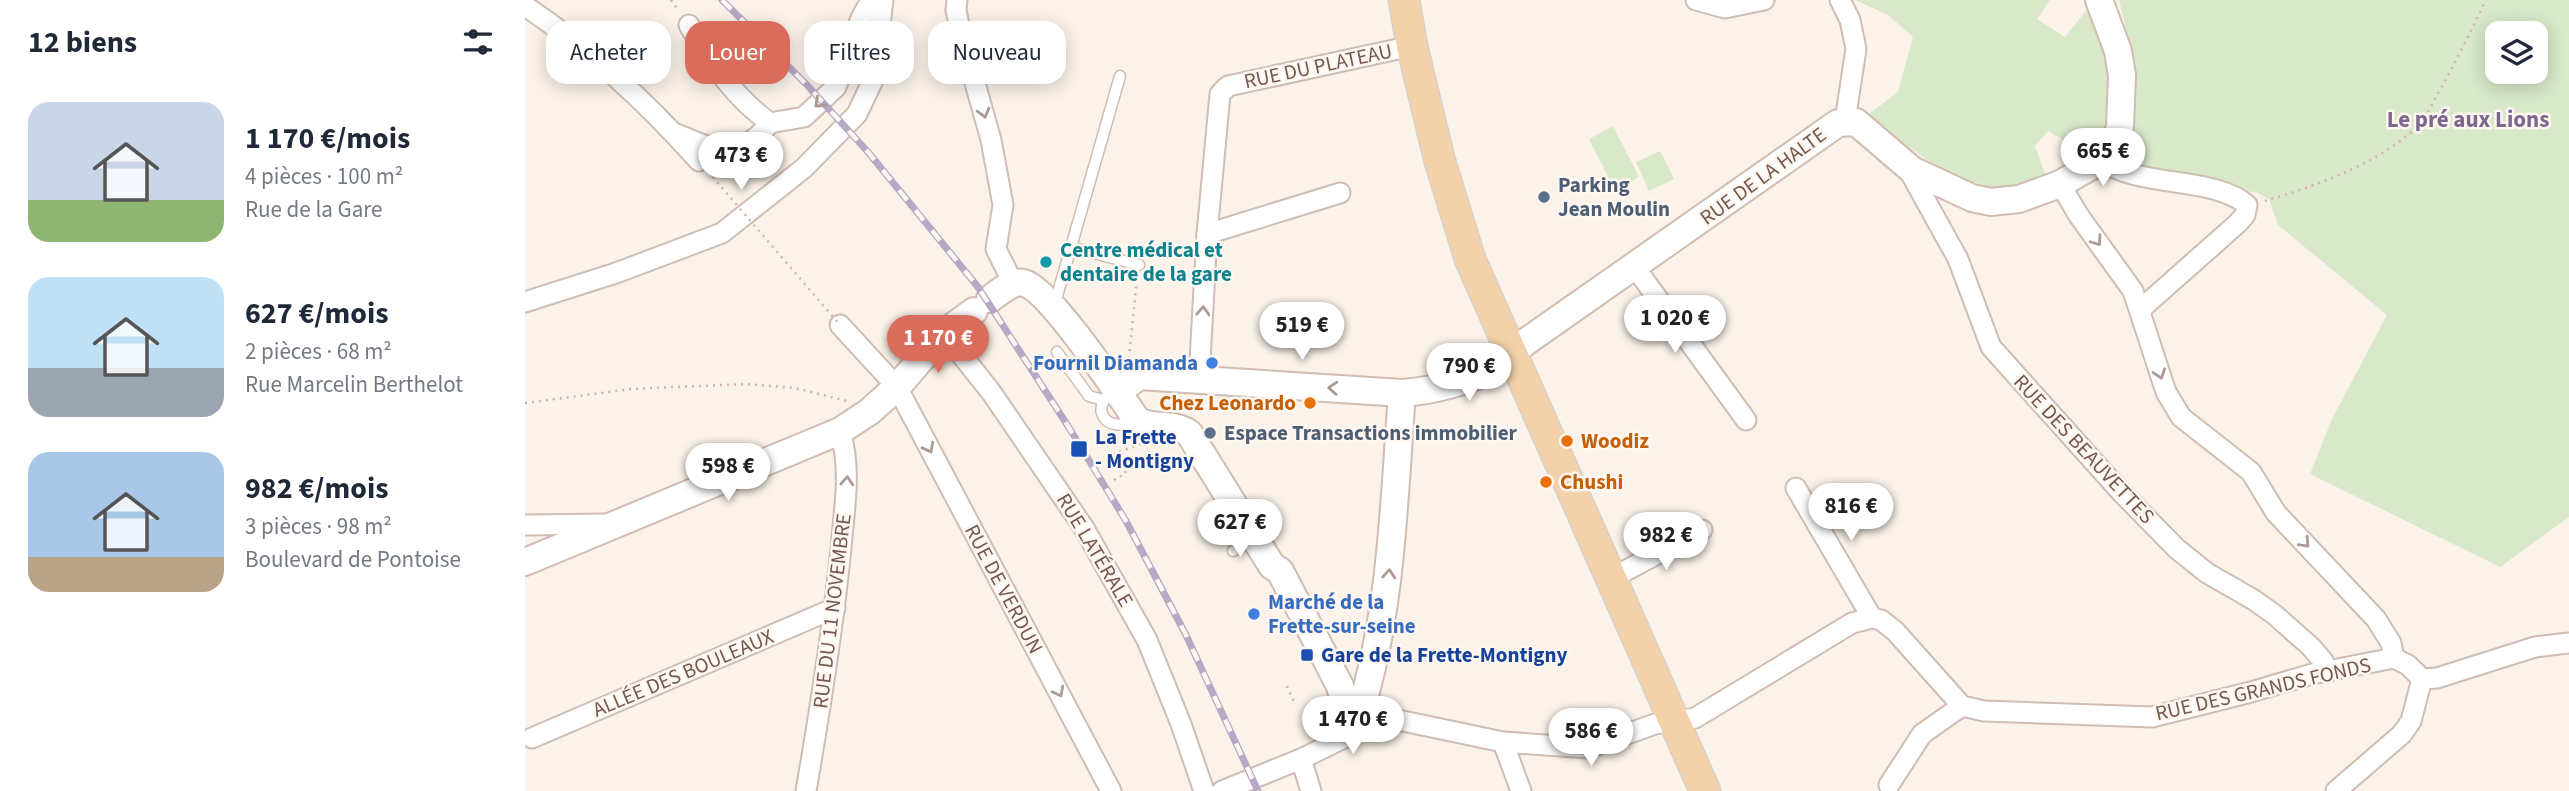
<!DOCTYPE html>
<html lang="fr">
<head>
<meta charset="utf-8">
<style>
  :root { --surface:#fff; --page:#f2f2f3; --text:#1f2937; --muted:#747a83; --accent:#da6c5b }
  body { margin:0; font-family:"Source Sans 3",sans-serif; background:var(--page); color:var(--text); height:100vh; display:flex; flex-direction:column; font-size:26px; white-space:nowrap }
  * { box-sizing:border-box; margin:0 }
  p { font-size:23px; color:var(--muted) }
  .icon { flex:none; width:38px; height:38px; fill:none; stroke:currentColor; stroke-width:2; stroke-linecap:round; stroke-linejoin:round }
  .map { position:relative; flex:1; overflow:hidden }
  .drawer { display:flex; flex-direction:column; background:var(--surface); width:525px }
  .drawer>* { flex:none }
  .banner { position:absolute; left:21px; top:21px; width:665px; height:63px; display:flex; gap:14px }
  .fabs { position:absolute; left:1960px; top:21px; display:grid; gap:14px }
  .fabs a { display:grid; place-items:center; width:63px; height:63px; border-radius:14px; background:var(--surface); box-shadow:0 4px 18px #0003; font-size:35px }
  .price { position:absolute; translate:-50% -60px; padding:0 16px; border-radius:24px; background:#fff; color:#222; font-size:23px; line-height:46px; filter:drop-shadow(0 2px 4px #0008) }
  .price::after { content:''; position:absolute; left:50%; top:42px; width:21px; height:16px; margin-left:-10px; background:inherit; clip-path:polygon(0 0,100% 0,50% 100%) }
  .price.selected { background:var(--accent); color:#fff }
  ul { padding:0; list-style:none }
  li { display:flex; align-items:center; gap:21px; height:175px; padding:0 28px }
  li span { display:grid; place-items:center; flex:none; width:196px; height:140px; border-radius:21px; color:#555 }
  li>.icon { margin-inline-start:auto }
  span .icon { width:84px; height:84px; fill:#fffc; stroke-width:1 }
  li b { font-size:30px }
  h2 { display:flex; justify-content:space-between; align-items:center; height:84px; padding:0 28px; font-size:30px }
  .pill { padding:0 24px; border-radius:21px; background:var(--surface); box-shadow:0 4px 18px #0003; font-size:24px; line-height:63px }
  .pill.selected { background:var(--accent); color:#fff }
  main { display:flex; flex:1; min-height:0 }
  .map>svg:first-child { display:block }
  .green { fill:#d9e8c9; fill-rule:evenodd }
  .lines { fill:none; stroke-linecap:round; stroke-linejoin:round }
  .lane-casing { stroke:#cfbdb3; stroke-width:13 }
  .street-casing { stroke:#cfbdb3; stroke-width:23 }
  .secondary-casing { stroke:#d1bcb1; stroke-width:30 }
  .primary-casing { stroke:#d8d1ce; stroke-width:33 }
  .path { stroke:#d3b4a7; stroke-width:2.5; stroke-dasharray:2 5; stroke-linecap:butt }
  .lane { stroke:#fff; stroke-width:10 }
  .street { stroke:#fff; stroke-width:19 }
  .secondary { stroke:#fff; stroke-width:26 }
  .primary { stroke:#f3d1a9; stroke-width:30 }
  .rail-casing { stroke:#b5a9c5; stroke-width:7 }
  .rail { stroke:#fef7f1; stroke-width:4.5; stroke-dasharray:13; stroke-linecap:butt }
  .path-bridge { stroke:#d3b4a7; stroke-width:2.5; stroke-dasharray:2 5; stroke-linecap:butt }
  .oneway { stroke:#ac9b95 }
  .service-dot { fill:#5c6f8a; stroke:#fef7f1; stroke-width:2.5 }
  .culture-dot { fill:#0f9aa8; stroke:#fef7f1; stroke-width:2.5 }
  .shop-dot { fill:#3f7fe0; stroke:#fef7f1; stroke-width:2.5 }
  .food-dot { fill:#e8710a; stroke:#fef7f1; stroke-width:2.5 }
  .transit-dot { fill:#1a4fb4; stroke:#fef7f1; stroke-width:2.5 }
  .labels { text-anchor:middle; stroke-width:5; stroke-linejoin:round; paint-order:stroke }
  .street-label { font-size:21px; fill:#74594f; stroke:#fef7f1 }
  .service-label { font-size:21px; font-weight:bold; fill:#4e5e75; stroke:#fef7f1; text-anchor:start }
  .culture-label { font-size:21px; font-weight:bold; fill:#0d838f; stroke:#fef7f1; text-anchor:start }
  .shop-label { font-size:21px; font-weight:bold; fill:#366cbe; stroke:#fef7f1; text-anchor:end }
  .food-label { font-size:21px; font-weight:bold; fill:#c56008; stroke:#fef7f1; text-anchor:start }
  .transit-label { font-size:21px; font-weight:bold; fill:#164399; stroke:#fef7f1; text-anchor:start }
  .neighbourhood-label { font-size:23px; font-weight:bold; fill:#7e678f; stroke:#fef7f1 }
</style>
</head>
<body>
<main>
<section class="drawer">
<h2>12 biens<svg class="icon" aria-label="filters" viewBox="0 0 24 24"><path d="M4 7h16M4 17h16"/><circle cx="9" cy="7" r="2"/><circle cx="15" cy="17" r="2"/></svg></h2>
<ul>
<li><span style="background:linear-gradient(#c9d6e8 70%,#8fb573 0)"><svg class="icon" aria-label="home" viewBox="0 0 24 24"><path d="M3 11l9-7 9 7M6 9v11h12V9"/></svg></span><div><b>1 170 €/mois</b><p>4 pièces · 100 m²</p><p>Rue de la Gare</p></div></li>
<li><span style="background:linear-gradient(#bfe0f5 65%,#9aa5b1 0)"><svg class="icon" aria-label="home" viewBox="0 0 24 24"><path d="M3 11l9-7 9 7M6 9v11h12V9"/></svg></span><div><b>627 €/mois</b><p>2 pièces · 68 m²</p><p>Rue Marcelin Berthelot</p></div></li>
<li><span style="background:linear-gradient(#a9c7e8 75%,#b9a48a 0)"><svg class="icon" aria-label="home" viewBox="0 0 24 24"><path d="M3 11l9-7 9 7M6 9v11h12V9"/></svg></span><div><b>982 €/mois</b><p>3 pièces · 98 m²</p><p>Boulevard de Pontoise</p></div></li>
</ul>
</section>
<div class="map">
<svg width="2044" height="791" viewBox="0 0 2044 791">
  <rect width="100%" height="100%" fill="#fbf3ea"/>
  <g class="green">
    <path d="M1330,0H1525L1512,19L1540,37L1564,7L1580,38L1587,74L1581,137L1564,156L1523,131L1510,146L1520,174L1500,185L1470,188L1421,174L1366,134L1344,114L1373,92L1388,37L1363,15Z"/>
    <path d="M1594,0H2044V517L1975,567L1785,474L1807,419L1862,315L1753,225L1744,199L1732,193L1622,168L1602,155L1609,117L1608,56ZM1972,33H2011V72H1972Z"/>
    <path d="M1088,126L1114,177L1090,190L1064,139Z"/>
    <path d="M1135,151L1149,179L1124,191L1111,162Z"/>
  </g>
  <g class="lines">
    <defs>
      <g id="lane">
        <path d="M546,247L614,265"/>
        <path d="M530,303L595,76"/>
        <path d="M532,352L564,396L578,400"/>
        <path d="M589,389C563,409 581,434 610,421"/>
        <path d="M708,551L729,539"/>
      </g>
      <g id="street">
        <path d="M432,0L431,10L435,30L466,140L478,205L471,249L488,283"/>
        <path d="M1171,0L1200,8L1239,0"/>
        <path d="M1315,0L1325,20L1331,49L1320,121"/>
        <path d="M0,6C65,49 122,103 174,161"/>
        <path d="M164,25C186,63 209,97 245,123"/>
        <path d="M149,133C190,150 213,163 245,123L279,117L311,87L336,18L346,0"/>
        <path d="M1577,160C1611,188 1690,176 1722,205L1720,215L1713,223L1616,309"/>
        <path d="M1387,170V176L1433,259L1466,347L1597,493L1652,549L1682,573L1729,600L1750,615L1786,647L1798,661L1803,672"/>
        <path d="M1535,184L1554,216L1608,291L1641,392L1656,417L1726,472L1751,513L1851,619L1866,643L1869,658"/>
        <path d="M682,234L815,193"/>
        <path d="M1109,266L1221,420"/>
        <path d="M0,302L91,273L197,233L279,168L332,114L348,80L358,0"/>
        <path d="M315,325L372,387L586,791"/>
        <path d="M419,333L466,392L559,528L622,640L656,724L679,791"/>
        <path d="M674,379L682,234L695,94L703,86L887,46"/>
        <path d="M1271,488L1347,618"/>
        <path d="M0,525L83,524"/>
        <path d="M1085,579L1177,530"/>
        <path d="M7,738L310,608"/>
        <path d="M978,742L996,791"/>
        <path d="M776,759L786,791"/>
        <path d="M1364,785L1397,734L1437,706"/>
        <path d="M281,791C295,710 308,630 316,548C319,509 327,470 315,431"/>
        <path d="M697,791L776,759L821,737L830,727L835,712L978,742L1063,748L1130,724L1170,718L1327,623L1347,618L1356,620L1370,631L1437,706L1459,711L1627,717L1726,692L1787,674L1869,658L1883,665L1897,679L1912,678L2010,647L2044,643"/>
        <path d="M1811,791L1877,734L1886,721L1897,679"/>
      </g>
      <g id="secondary">
        <path d="M465,299C475,292 487,280 499,283C525,290 593,393 612,420C627,430 648,422 664,433L747,566L755,571L815,686C817,698 823,709 835,712C867,609 869,500 877,393"/>
        <path d="M592,393L614,376L877,393C906,391 946,382 971,365C982,358 991,349 1002,341L1313,123L1331,122L1387,170L1447,198L1466,202L1494,199L1535,184L1577,160L1590,143L1595,127L1597,75L1593,51L1574,0"/>
        <path d="M0,562L315,431L344,412L372,387L419,333L449,311"/>
      </g>
      <path id="primary" d="M879,0L887,46L914,158L945,259L1180,791"/>
    </defs>
    <use href="#lane" class="lane-casing"/>
    <use href="#street" class="street-casing"/>
    <use href="#secondary" class="secondary-casing"/>
    <use href="#primary" class="primary-casing"/>
    <g class="path">
      <path d="M146,0L154,11"/>
      <path d="M1740,201C1788,187 1862,161 1896,122C1902,115 1907,104 1912,95C1930,64 1945,32 1961,0"/>
      <path d="M604,358L612,278"/>
      <path d="M0,403L106,389L221,384L270,388L322,401"/>
      <path d="M589,480L601,473L589,454L615,444"/>
      <path d="M762,686L770,704"/>
    </g>
    <use href="#lane" class="lane"/>
    <use href="#street" class="street"/>
    <use href="#secondary" class="secondary"/>
    <use href="#primary" class="primary"/>
    <defs>
      <path id="rail" d="M197,0L281,84L343,152L453,287L543,426L601,521L661,635L733,791"/>
    </defs>
    <use href="#rail" class="rail-casing"/>
    <use href="#rail" class="rail"/>
    <path class="path-bridge" d="M174,161L315,325"/>
  </g>
  <defs><path id="oneway-chevron" d="M-2-3.5L2.5 0L-2 3.5" fill="none" stroke-width="1.6" stroke-linecap="round" stroke-linejoin="round" transform="scale(1.75)"/></defs>
  <g class="oneway">
    <use href="#oneway-chevron" transform="translate(294 103) rotate(137)"/>
    <use href="#oneway-chevron" transform="translate(459 113) rotate(75)"/>
    <use href="#oneway-chevron" transform="translate(1572 241) rotate(54)"/>
    <use href="#oneway-chevron" transform="translate(678 311) rotate(-87)"/>
    <use href="#oneway-chevron" transform="translate(1635 374) rotate(72)"/>
    <use href="#oneway-chevron" transform="translate(808 388) rotate(-176)"/>
    <use href="#oneway-chevron" transform="translate(404 448) rotate(62)"/>
    <use href="#oneway-chevron" transform="translate(322 481) rotate(-86)"/>
    <use href="#oneway-chevron" transform="translate(1780 543) rotate(47)"/>
    <use href="#oneway-chevron" transform="translate(864 574) rotate(-86)"/>
    <use href="#oneway-chevron" transform="translate(534 692) rotate(62)"/>
  </g>
  <g class="service-dot">
    <circle cx="1019" cy="197" r="7"/>
    <circle cx="685" cy="433" r="7"/>
  </g>
  <circle class="culture-dot" cx="521" cy="262" r="7"/>
  <g class="shop-dot">
    <circle cx="687" cy="363" r="7"/>
    <circle cx="729" cy="614" r="7"/>
  </g>
  <g class="food-dot">
    <circle cx="785" cy="403" r="7"/>
    <circle cx="1042" cy="441" r="7"/>
    <circle cx="1021" cy="482" r="7"/>
  </g>
  <g class="transit-dot">
    <rect x="545" y="440" width="18" height="18" rx="3.5"/>
    <rect x="775" y="648" width="14" height="14" rx="3.5"/>
  </g>
  <g class="labels">
    <g class="street-label">
      <text transform="translate(793 66) rotate(-12)" y="7">RUE DU PLATEAU</text>
      <text transform="translate(1238 176) rotate(-36)" y="7">RUE DE LA HALTE</text>
      <text transform="translate(1559 449) rotate(47)" y="7">RUE DES BEAUVETTES</text>
      <text transform="translate(570 550) rotate(59)" y="7">RUE LATÉRALE</text>
      <text transform="translate(479 589) rotate(62)" y="7">RUE DE VERDUN</text>
      <text transform="translate(307 611) rotate(-83)" y="7">RUE DU 11 NOVEMBRE</text>
      <text transform="translate(158 673) rotate(-23)" y="7">ALLÉE DES BOULEAUX</text>
      <text transform="translate(1738 689) rotate(-13)" y="7">RUE DES GRANDS FONDS</text>
    </g>
    <g class="service-label">
      <text x="1033" y="192">Parking<tspan x="1033" dy="24">Jean Moulin</tspan></text>
      <text x="699" y="440">Espace Transactions immobilier</text>
    </g>
    <g class="culture-label">
      <text x="535" y="257">Centre médical et<tspan x="535" dy="24">dentaire de la gare</tspan></text>
    </g>
    <g class="shop-label">
      <text x="673" y="370">Fournil Diamanda</text>
      <text x="743" y="609" text-anchor="start">Marché de la<tspan x="743" dy="24">Frette-sur-seine</tspan></text>
    </g>
    <g class="food-label">
      <text x="771" y="410" text-anchor="end">Chez Leonardo</text>
      <text x="1056" y="448">Woodiz</text>
      <text x="1035" y="489">Chushi</text>
    </g>
    <g class="transit-label">
      <text x="570" y="444">La Frette<tspan x="570" dy="24">- Montigny</tspan></text>
      <text x="796" y="662">Gare de la Frette-Montigny</text>
    </g>
    <g class="neighbourhood-label">
      <text x="1943" y="127">Le pré aux Lions</text>
    </g>
  </g>
</svg>
<div class="fabs">
<a><svg class="icon" aria-label="layers" viewBox="0 0 24 24"><path d="M12 4l9 5-9 5-9-5zM3 14l9 5 9-5"/></svg></a>
</div>
<b class="price" style="left:1578px;top:188px">665 €</b>
<b class="price" style="left:216px;top:192px">473 €</b>
<b class="price" style="left:1150px;top:355px">1 020 €</b>
<b class="price" style="left:777px;top:362px">519 €</b>
<b class="price selected" style="left:413px;top:375px">1 170 €</b>
<b class="price" style="left:944px;top:403px">790 €</b>
<b class="price" style="left:203px;top:503px">598 €</b>
<b class="price" style="left:1326px;top:543px">816 €</b>
<b class="price" style="left:715px;top:559px">627 €</b>
<b class="price" style="left:1141px;top:572px">982 €</b>
<b class="price" style="left:828px;top:756px">1 470 €</b>
<b class="price" style="left:1066px;top:768px">586 €</b>
<div class="banner">
<a class="pill">Acheter</a>
<a class="pill selected">Louer</a>
<a class="pill">Filtres</a>
<a class="pill">Nouveau</a>
</div>
</div>
</main>
</body>
</html>
